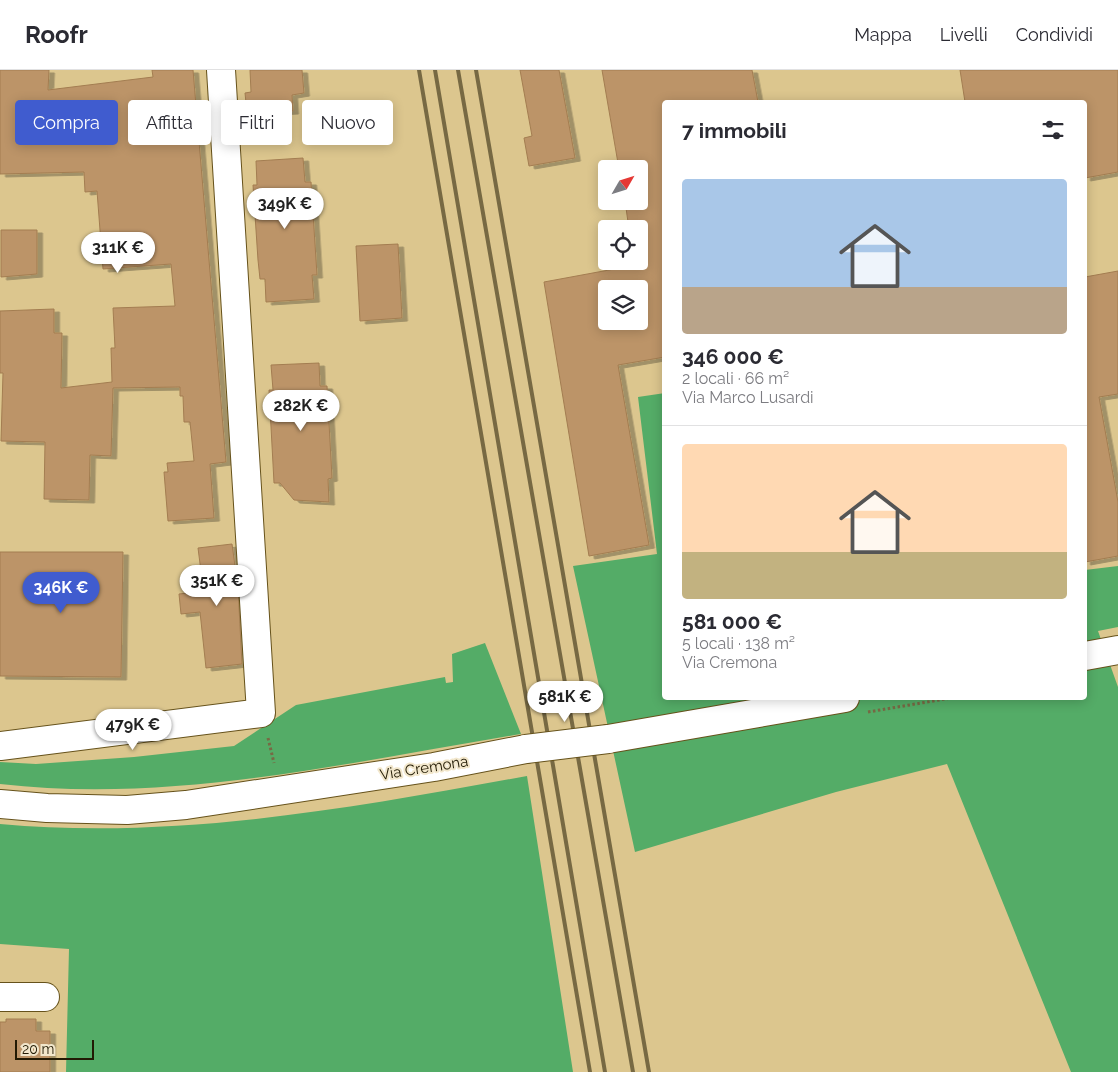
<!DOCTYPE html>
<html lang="it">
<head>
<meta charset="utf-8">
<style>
  :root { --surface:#fff; --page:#f2f2f3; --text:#2b2b33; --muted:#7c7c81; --line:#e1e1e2; --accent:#405ccf }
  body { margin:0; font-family:Raleway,sans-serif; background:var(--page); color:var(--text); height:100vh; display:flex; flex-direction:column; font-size:19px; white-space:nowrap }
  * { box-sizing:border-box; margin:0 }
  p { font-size:16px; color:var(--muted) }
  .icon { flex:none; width:28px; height:28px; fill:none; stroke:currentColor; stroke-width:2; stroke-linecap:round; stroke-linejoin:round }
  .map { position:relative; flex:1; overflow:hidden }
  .sheet { position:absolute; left:662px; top:30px; width:425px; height:600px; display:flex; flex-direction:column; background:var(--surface); border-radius:5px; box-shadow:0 2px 12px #0003 }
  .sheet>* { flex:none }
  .banner { position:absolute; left:15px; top:30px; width:475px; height:45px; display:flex; gap:10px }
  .needle { width:32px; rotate:51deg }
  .tools { position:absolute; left:598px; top:90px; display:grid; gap:10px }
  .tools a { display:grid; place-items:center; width:50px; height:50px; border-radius:5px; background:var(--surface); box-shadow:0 2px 12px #0003; font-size:25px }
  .scale { position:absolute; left:15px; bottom:12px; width:79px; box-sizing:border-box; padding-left:5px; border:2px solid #221a04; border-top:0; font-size:14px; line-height:18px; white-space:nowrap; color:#221a04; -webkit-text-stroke:4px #f2e7cc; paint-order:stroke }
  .price { position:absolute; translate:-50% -42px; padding:0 11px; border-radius:18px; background:#fff; color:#222; font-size:16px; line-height:32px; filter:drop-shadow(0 1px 2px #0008) }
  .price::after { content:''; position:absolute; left:50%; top:30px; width:15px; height:11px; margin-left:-8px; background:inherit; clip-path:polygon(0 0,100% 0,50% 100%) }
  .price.active { background:var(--accent); color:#fff }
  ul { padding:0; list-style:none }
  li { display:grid; align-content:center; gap:10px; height:265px; padding:0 20px }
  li+li { border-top:1px solid var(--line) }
  li span { display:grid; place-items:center; height:155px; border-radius:5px; color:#555 }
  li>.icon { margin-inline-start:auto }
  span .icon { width:90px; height:90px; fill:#fffc; stroke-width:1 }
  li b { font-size:21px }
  h2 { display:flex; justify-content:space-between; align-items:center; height:60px; padding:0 20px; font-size:21px }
  .chip { padding:0 18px; border-radius:5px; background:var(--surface); box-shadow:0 2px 12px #0003; font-size:18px; line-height:45px }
  .chip.active { background:var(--accent); color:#fff }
  header { display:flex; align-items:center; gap:30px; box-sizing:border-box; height:70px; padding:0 25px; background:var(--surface); border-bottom:1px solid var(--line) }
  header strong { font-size:24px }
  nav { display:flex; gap:28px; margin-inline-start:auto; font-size:18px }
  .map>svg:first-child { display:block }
  .green { fill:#54ac67 }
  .building { fill:#bc9468; stroke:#a37d51; fill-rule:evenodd; filter:url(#shadow) }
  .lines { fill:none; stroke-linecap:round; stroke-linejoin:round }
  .minor-casing { stroke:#66521b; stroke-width:30 }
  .major-casing { stroke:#66521b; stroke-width:30 }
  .path { stroke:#786944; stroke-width:3; stroke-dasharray:2.5 2.5; stroke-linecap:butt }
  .minor { stroke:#fff; stroke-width:28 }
  .major { stroke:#fff; stroke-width:28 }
  .rail { stroke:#776943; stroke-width:4 }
  .major-bridge-casing { stroke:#66521b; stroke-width:30; stroke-linecap:butt }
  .major-bridge { stroke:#fff; stroke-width:28 }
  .labels { text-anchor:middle; stroke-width:4; stroke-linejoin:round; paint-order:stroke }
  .street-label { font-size:15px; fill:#221a04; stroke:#f2e7cc }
</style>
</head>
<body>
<header>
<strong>Roofr</strong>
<nav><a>Mappa</a><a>Livelli</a><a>Condividi</a></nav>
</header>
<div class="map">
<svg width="1118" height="1002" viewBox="0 0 1118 1002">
  <defs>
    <filter id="shadow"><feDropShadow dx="5.5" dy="3" stdDeviation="0" flood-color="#0004"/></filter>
  </defs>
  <rect width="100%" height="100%" fill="#dcc68e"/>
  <g class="green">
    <path d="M665,323V628H1085V500L1118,496V557L1098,561L1118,617V1002H1071L947,694L836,722L635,782L573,496L657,484L638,327Z"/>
    <path d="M485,573L521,664C350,692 174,734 0,714V692L36,694L134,687L234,676L296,635L445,607L446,613L453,612L452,584Z"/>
    <path d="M527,706L573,1002H66L69,879L0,874V754C177,770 353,738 527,706Z"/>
  </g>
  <g class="building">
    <path d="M0,0H49L48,20L153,7L152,0H193L226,392L210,394L214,448L168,451L164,402H168L167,393L194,391L190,352H184L183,326H180V317L113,318L111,386L90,385L89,430L44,429L45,372L1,371L3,303H0V241L54,239V263H62L61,318L112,312L111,278H115L113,238L175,236L171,194L103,199L97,121L85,122L84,102L0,104Z"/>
    <path d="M250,0H302L304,23L292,25L293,41L247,43L245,23L251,22Z"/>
    <path d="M520,0H559L575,88L529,96L524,68L532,66Z"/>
    <path d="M602,0H752L758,32H665V287L618,295L649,475L589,486L544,212L636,195L635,191H639V159H629L625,131H639V99H619ZM606,219H639V251H606Z"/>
    <path d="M960,0H1118V102L1085,108V32H965Z"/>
    <path d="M303,88L305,112H311L317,205H312L314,229L266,232L265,209H260L258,190L253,115H257L256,91Z"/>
    <path d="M1,160H37V204L1,207Z"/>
    <path d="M398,174L402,248L360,251L356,176Z"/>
    <path d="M1118,201V324L1099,327L1118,432V486L1085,492V207Z"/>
    <path d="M319,293L320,316H327L332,408L328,409L329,432L294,430L280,413H274L273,394L269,320H273L271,295Z"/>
    <path d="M232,474L238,518L242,594L206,598L200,542L181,544L179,524L198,522L197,518L203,517L198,478Z"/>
    <path d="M0,482H123L121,607L0,606Z"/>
    <path d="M6,949H36V961H50V1002H0V952H6Z"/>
  </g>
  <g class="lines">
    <defs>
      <g id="minor">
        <path d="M0,676L261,643L221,0"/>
        <path d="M0,927H45"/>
      </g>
      <g id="major">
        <path d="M1085,586L1118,580"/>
        <path d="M608,669L845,628"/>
        <path d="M0,734L47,738L127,740L186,735L434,697L526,679"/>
      </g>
    </defs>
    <use href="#minor" class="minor-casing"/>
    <use href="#major" class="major-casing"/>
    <g class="path">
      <path d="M868,642L951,628"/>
      <path d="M268,668L274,693"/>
    </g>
    <use href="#minor" class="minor"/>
    <use href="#major" class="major"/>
    <g class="rail">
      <path d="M419,0L590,1002"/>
      <path d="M435,0L605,1002"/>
      <path d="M458,0L633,1002"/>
      <path d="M476,0L649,1002"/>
    </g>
    <defs>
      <path id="major-bridge" d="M526,679L608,669"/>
    </defs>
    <use href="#major-bridge" class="major-bridge-casing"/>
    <use href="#major-bridge" class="major-bridge"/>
  </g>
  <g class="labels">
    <g class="street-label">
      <text transform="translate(424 698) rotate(-9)" y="5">Via Cremona</text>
    </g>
  </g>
</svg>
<div class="tools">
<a><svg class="needle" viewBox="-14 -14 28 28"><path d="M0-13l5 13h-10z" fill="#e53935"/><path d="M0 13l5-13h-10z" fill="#7c7c81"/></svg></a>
<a><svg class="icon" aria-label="locate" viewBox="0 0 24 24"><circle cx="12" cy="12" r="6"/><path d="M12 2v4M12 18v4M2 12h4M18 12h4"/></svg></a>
<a><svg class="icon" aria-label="layers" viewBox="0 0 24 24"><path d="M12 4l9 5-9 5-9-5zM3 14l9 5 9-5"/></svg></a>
</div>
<div class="scale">20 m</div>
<b class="price" style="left:285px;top:160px">349K €</b>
<b class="price" style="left:118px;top:204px">311K €</b>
<b class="price" style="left:301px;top:362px">282K €</b>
<b class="price" style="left:217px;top:537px">351K €</b>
<b class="price active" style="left:61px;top:544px">346K €</b>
<b class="price" style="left:565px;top:653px">581K €</b>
<b class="price" style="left:133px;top:681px">479K €</b>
<div class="banner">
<a class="chip active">Compra</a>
<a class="chip">Affitta</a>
<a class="chip">Filtri</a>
<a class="chip">Nuovo</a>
</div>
<section class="sheet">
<h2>7 immobili<svg class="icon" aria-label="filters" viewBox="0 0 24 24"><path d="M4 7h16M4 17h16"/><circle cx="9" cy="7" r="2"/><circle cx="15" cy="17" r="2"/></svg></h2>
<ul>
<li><span style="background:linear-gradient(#a9c7e8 70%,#b9a48a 0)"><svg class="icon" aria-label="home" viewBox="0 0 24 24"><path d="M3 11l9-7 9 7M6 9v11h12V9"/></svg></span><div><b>346 000 €</b><p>2 locali · 66 m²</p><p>Via Marco Lusardi</p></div></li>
<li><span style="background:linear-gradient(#ffd9b3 70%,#c2b280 0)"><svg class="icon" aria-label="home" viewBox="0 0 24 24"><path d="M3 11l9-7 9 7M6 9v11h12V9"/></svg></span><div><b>581 000 €</b><p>5 locali · 138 m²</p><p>Via Cremona</p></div></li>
</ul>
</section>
</div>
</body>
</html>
